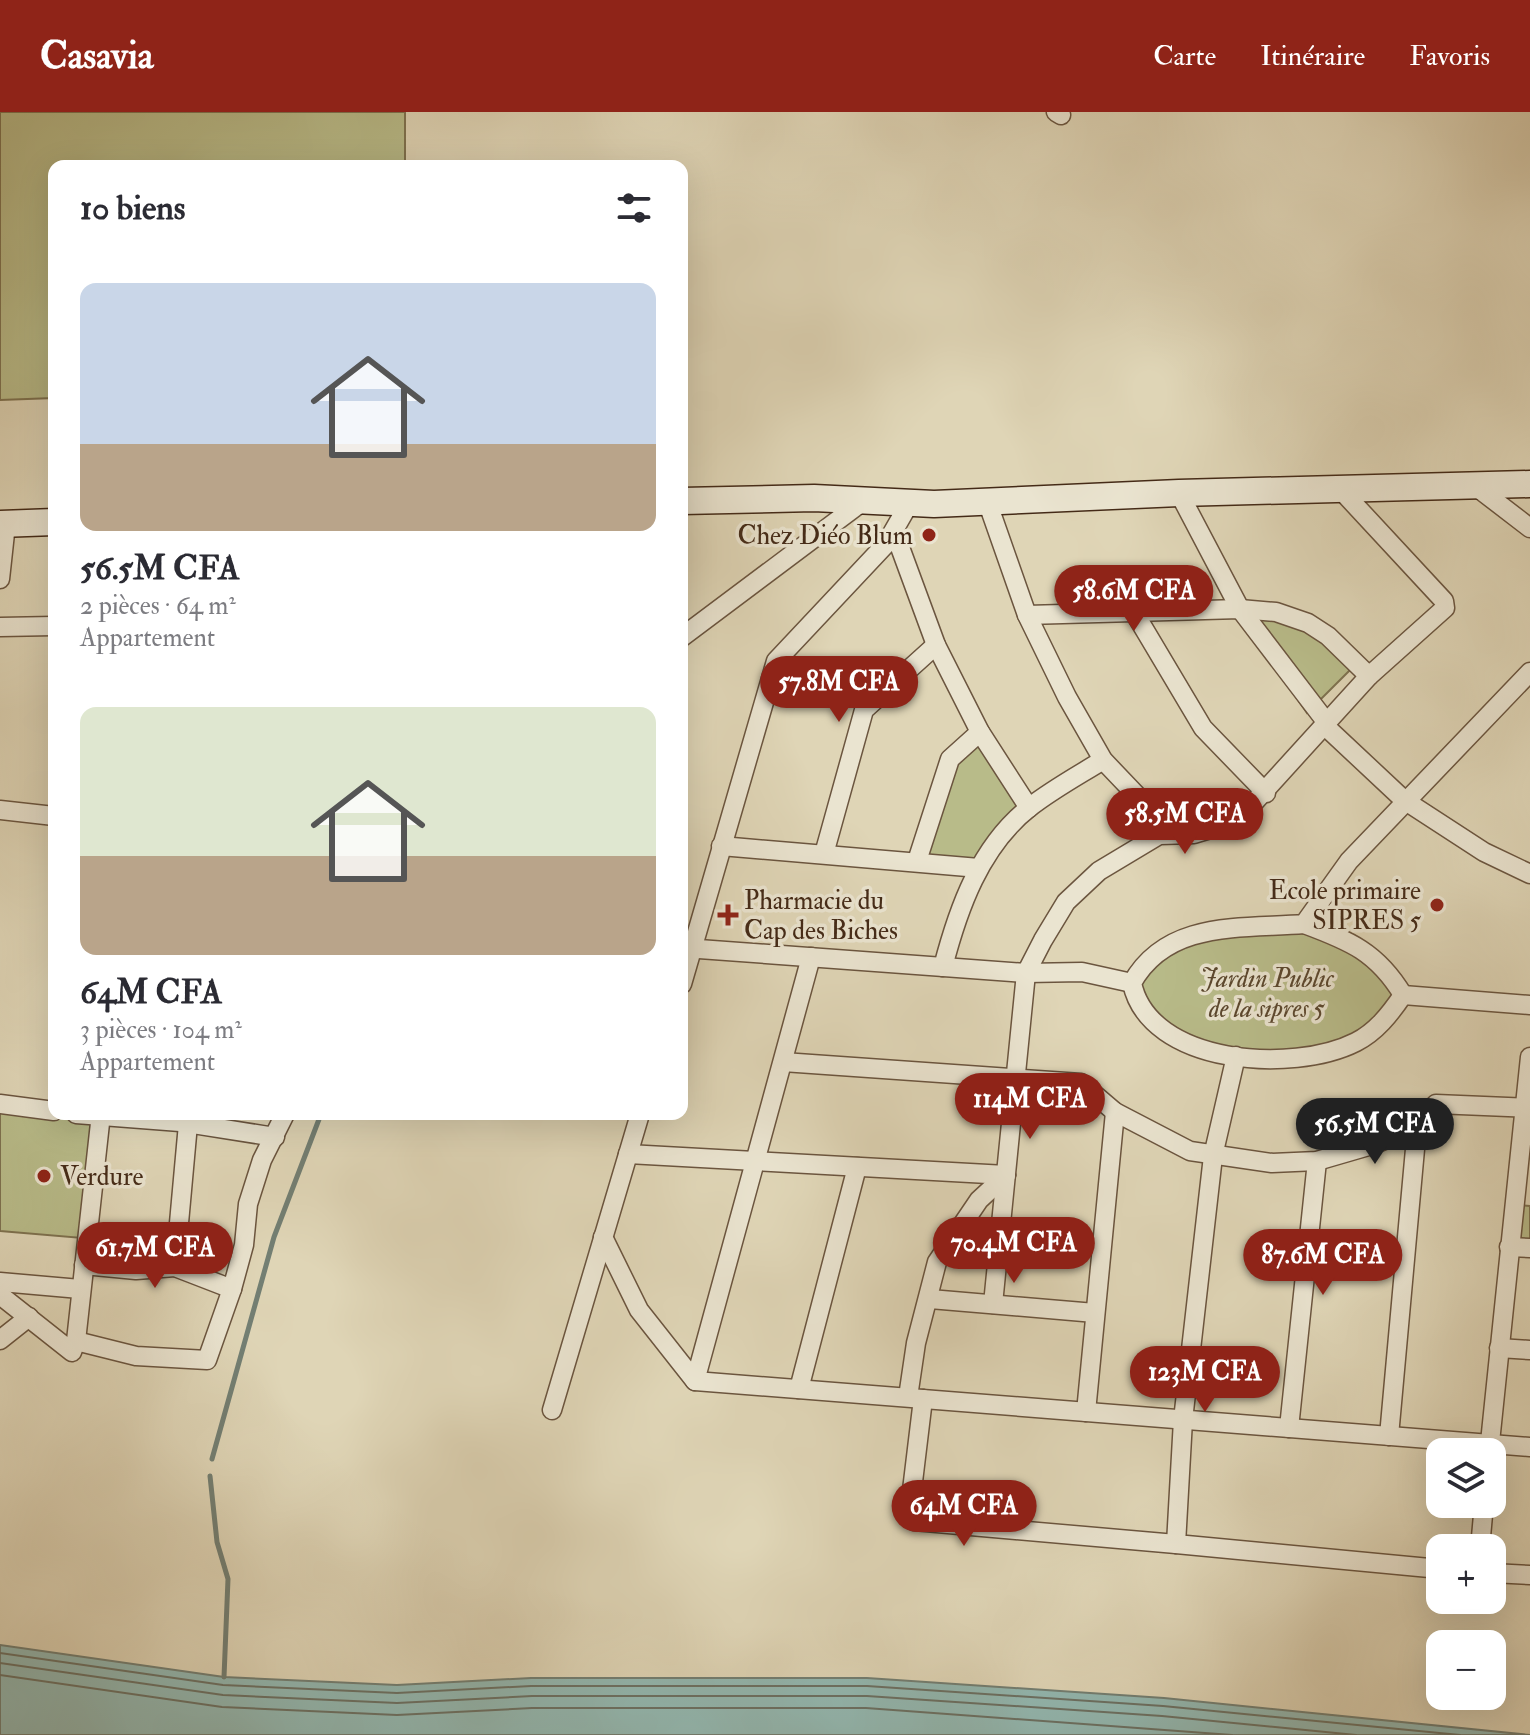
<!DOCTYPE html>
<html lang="fr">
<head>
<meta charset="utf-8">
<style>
  :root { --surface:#fff; --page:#f2f2f3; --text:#2b2b33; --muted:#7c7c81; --accent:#8f2418 }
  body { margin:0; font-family:"IM FELL Double Pica",serif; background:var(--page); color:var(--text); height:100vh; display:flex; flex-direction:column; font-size:30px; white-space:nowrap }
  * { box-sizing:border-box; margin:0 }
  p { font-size:26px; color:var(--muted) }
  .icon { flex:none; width:44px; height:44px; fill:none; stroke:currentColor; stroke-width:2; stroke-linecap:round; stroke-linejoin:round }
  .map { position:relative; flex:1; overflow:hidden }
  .details { position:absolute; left:48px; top:48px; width:640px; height:960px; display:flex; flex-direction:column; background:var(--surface); border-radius:16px; box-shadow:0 8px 32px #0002 }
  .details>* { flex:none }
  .fabs { position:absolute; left:1426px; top:1326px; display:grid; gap:16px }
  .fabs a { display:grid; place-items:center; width:80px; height:80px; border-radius:16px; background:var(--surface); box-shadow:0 8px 32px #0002; font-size:40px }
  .price { position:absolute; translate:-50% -68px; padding:0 18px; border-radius:28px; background:var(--accent); color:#fff; font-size:26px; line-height:52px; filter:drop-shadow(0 2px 4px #0008) }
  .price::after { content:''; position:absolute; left:50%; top:48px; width:24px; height:18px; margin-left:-12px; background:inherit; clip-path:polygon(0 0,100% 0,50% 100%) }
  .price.active { background:#222; color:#fff }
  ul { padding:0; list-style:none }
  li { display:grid; align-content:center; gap:16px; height:424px; padding:0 32px }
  li span { display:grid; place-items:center; height:248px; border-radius:16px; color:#555 }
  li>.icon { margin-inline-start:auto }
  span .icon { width:144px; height:144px; fill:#fffc; stroke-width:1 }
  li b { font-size:34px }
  h2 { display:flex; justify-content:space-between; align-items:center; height:96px; padding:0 32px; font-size:34px }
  header { display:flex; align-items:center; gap:48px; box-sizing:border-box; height:112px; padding:0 40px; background:var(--accent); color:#fff }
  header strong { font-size:38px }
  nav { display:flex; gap:44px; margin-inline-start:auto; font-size:28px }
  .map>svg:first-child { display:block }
  .green { fill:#b8bb89; stroke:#7e7250; stroke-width:2 }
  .water { fill:#93b8b1; stroke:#737f73; stroke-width:2 }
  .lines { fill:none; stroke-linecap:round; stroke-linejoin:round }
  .shore { stroke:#6c7164; stroke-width:2 }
  .stream { stroke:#737f73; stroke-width:5 }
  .street-casing { stroke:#6b553f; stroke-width:21 }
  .secondary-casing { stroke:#442a17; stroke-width:29 }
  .street { stroke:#eae4d0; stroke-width:18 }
  .secondary { stroke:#eae4d0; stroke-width:26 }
  .poi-dot { fill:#8f2418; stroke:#eae4d0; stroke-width:3 }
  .labels { text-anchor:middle; stroke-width:7; stroke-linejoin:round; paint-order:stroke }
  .poi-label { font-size:26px; fill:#442a17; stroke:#eae4d0; text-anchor:end }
  .park-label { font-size:26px; font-style:italic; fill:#5b472e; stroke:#eae4d0 }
</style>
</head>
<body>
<header>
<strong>Casavia</strong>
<nav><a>Carte</a><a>Itinéraire</a><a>Favoris</a></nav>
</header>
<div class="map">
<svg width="1530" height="1623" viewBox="0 0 1530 1623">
  <rect width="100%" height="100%" fill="#dfd5b6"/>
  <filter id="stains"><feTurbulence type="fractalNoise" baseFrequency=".0025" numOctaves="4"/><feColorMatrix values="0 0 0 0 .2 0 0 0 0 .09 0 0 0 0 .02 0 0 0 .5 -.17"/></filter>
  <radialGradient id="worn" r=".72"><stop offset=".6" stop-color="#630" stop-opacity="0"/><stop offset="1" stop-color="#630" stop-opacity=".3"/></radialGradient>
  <g class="green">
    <path d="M0,0H405V54H54V286L0,288Z"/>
    <path d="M1238,501L1309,513L1357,551L1307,601Z"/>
    <path d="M978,623L1026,696L976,757L924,749L953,649Z"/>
    <path d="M1303,813L1369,842L1399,885L1368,919L1334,939L1235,948L1147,903L1134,870L1199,819Z"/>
    <path d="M0,1000L92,1008L82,1126L0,1119Z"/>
    <path d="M1515,1093L1530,1094V1136L1513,1135Z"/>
  </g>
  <path class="water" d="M0,1533L224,1565L397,1573L531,1566H867L1164,1586L1530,1623H0Z"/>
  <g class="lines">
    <g class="shore">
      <path d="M0,1541L223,1573L397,1581L531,1574H867L1163,1594L1460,1623"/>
      <path d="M0,1551L223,1583L397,1591L532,1584H867L1162,1604L1356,1623"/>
      <path d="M0,1563L222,1595L397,1603L532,1596H866L1232,1623"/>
    </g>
    <g class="stream">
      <path d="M212,1347L274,1125L321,1002"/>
      <path d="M210,1364L217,1430L228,1467L224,1565"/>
    </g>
    <defs>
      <g id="street">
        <path d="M1056,0L1061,3"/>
        <path d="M1474,373L1530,416"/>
        <path d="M1179,381L1240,497L1327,611"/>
        <path d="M987,389L1027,503L1067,585L1103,648L1143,690L1159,723"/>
        <path d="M894,419L936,533L980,620L1029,696"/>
        <path d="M0,467L6,412"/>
        <path d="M1134,500L1203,616L1266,681"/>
        <path d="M1027,503L1240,497L1276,500L1308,511L1328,524L1369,564"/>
        <path d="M0,515L54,514"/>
        <path d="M682,525L866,387"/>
        <path d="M1325,614L1404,688L1484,740L1530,762"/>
        <path d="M0,698L54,704"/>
        <path d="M721,734L979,756"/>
        <path d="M824,742L864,598L936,533"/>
        <path d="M917,749L950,647L980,620"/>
        <path d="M1304,812C1350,829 1377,840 1403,883"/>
        <path d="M685,836L1026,861L1082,860L1132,871"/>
        <path d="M943,855C958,797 980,734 1030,695C1053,677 1079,663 1103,648"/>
        <path d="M682,872L776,549L886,432L910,390"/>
        <path d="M1403,883C1390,902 1376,920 1356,930C1293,962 1149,953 1132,871C1167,808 1241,817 1304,812L1349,749L1530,560"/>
        <path d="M1403,883L1530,893"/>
        <path d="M1236,944L1213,1044L1183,1308L1176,1432L1440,1457"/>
        <path d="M783,950L1081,971L1115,1000L1190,1039L1272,1051L1317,1049L1372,1033L1417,1015L1436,992L1530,996"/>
        <path d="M0,992L54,999"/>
        <path d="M76,1002L180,1010L275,1025"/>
        <path d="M628,1042L1006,1063"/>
        <path d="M603,1125L639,1198L695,1269L1530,1335"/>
        <path d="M1509,1135L1530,1136"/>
        <path d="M84,1153L136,1158L175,1155L232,1177"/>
        <path d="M175,1155L188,1012"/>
        <path d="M0,1170L80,1177"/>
        <path d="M0,1183L72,1240L76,1229L101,1002"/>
        <path d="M930,1187L1095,1201"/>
        <path d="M993,1192L1026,861L1043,828L1066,790L1099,759L1159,723L1194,722L1224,713L1248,697L1369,564L1445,496L1444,489L1341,378"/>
        <path d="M0,1228L29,1205"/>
        <path d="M76,1229L136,1244L207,1248L232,1177L244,1133L248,1092L262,1048L285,1002"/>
        <path d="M1499,1236L1530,1238"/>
        <path d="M695,1269L811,845"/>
        <path d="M799,1277L857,1055"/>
        <path d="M908,1285L916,1231L937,1150L979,1088L1006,1063"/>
        <path d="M923,1287L909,1403L914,1409L1176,1432"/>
        <path d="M552,1298L640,1002"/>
        <path d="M1086,1300L1115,1000"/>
        <path d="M1289,1316L1317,1049"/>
        <path d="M1389,1324L1417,1015"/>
        <path d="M1489,1340L1530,945"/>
        <path d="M1480,1436L1484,1392"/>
        <path d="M1492,1461L1530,1463"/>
      </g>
      <g id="secondary">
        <path d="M682,389L814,386L934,392L1179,381L1530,372"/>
        <path d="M0,412L54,410"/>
      </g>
    </defs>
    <use href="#street" class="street-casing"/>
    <use href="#secondary" class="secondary-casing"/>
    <use href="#street" class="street"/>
    <use href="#secondary" class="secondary"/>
  </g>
  <g class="poi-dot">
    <circle cx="929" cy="423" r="8"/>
    <circle cx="1437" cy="793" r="8"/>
    <path d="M724 791h8v8h8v8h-8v8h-8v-8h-8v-8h8z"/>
    <circle cx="44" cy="1064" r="8"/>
  </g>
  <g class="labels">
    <g class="poi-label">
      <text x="913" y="432">Chez Diéo Blum</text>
      <text x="1421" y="787">Ecole primaire<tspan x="1421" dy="30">SIPRES 5</tspan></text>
      <text x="744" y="797" text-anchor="start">Pharmacie du<tspan x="744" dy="30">Cap des Biches</tspan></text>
      <text x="60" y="1073" text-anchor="start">Verdure</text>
    </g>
    <g class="park-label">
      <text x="1267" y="875">Jardin Public<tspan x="1267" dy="30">de la sipres 5</tspan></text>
    </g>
  </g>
  <rect width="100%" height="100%" filter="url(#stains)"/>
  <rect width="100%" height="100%" fill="url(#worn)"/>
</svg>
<div class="fabs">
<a><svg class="icon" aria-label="layers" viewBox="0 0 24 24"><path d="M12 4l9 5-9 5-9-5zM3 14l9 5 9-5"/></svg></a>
<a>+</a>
<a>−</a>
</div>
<b class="price" style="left:1134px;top:521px">58.6M CFA</b>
<b class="price" style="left:839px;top:612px">57.8M CFA</b>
<b class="price" style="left:1185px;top:744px">58.5M CFA</b>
<b class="price" style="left:1030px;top:1029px">114M CFA</b>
<b class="price active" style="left:1375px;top:1054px">56.5M CFA</b>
<b class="price" style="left:1014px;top:1173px">70.4M CFA</b>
<b class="price" style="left:155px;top:1178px">61.7M CFA</b>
<b class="price" style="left:1323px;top:1185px">87.6M CFA</b>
<b class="price" style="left:1205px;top:1302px">123M CFA</b>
<b class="price" style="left:964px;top:1436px">64M CFA</b>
<section class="details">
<h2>10 biens<svg class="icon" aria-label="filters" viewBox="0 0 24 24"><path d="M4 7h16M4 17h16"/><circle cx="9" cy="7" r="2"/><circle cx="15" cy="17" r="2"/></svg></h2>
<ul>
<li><span style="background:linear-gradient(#c9d6e8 65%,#b9a48a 0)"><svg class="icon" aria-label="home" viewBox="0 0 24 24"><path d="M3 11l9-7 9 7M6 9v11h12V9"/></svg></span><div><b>56.5M CFA</b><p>2 pièces · 64 m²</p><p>Appartement</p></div></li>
<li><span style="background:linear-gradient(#dfe7d0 60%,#b9a48a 0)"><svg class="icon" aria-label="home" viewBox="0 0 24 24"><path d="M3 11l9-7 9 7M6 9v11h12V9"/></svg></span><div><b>64M CFA</b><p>3 pièces · 104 m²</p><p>Appartement</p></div></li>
</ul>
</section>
</div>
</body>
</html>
